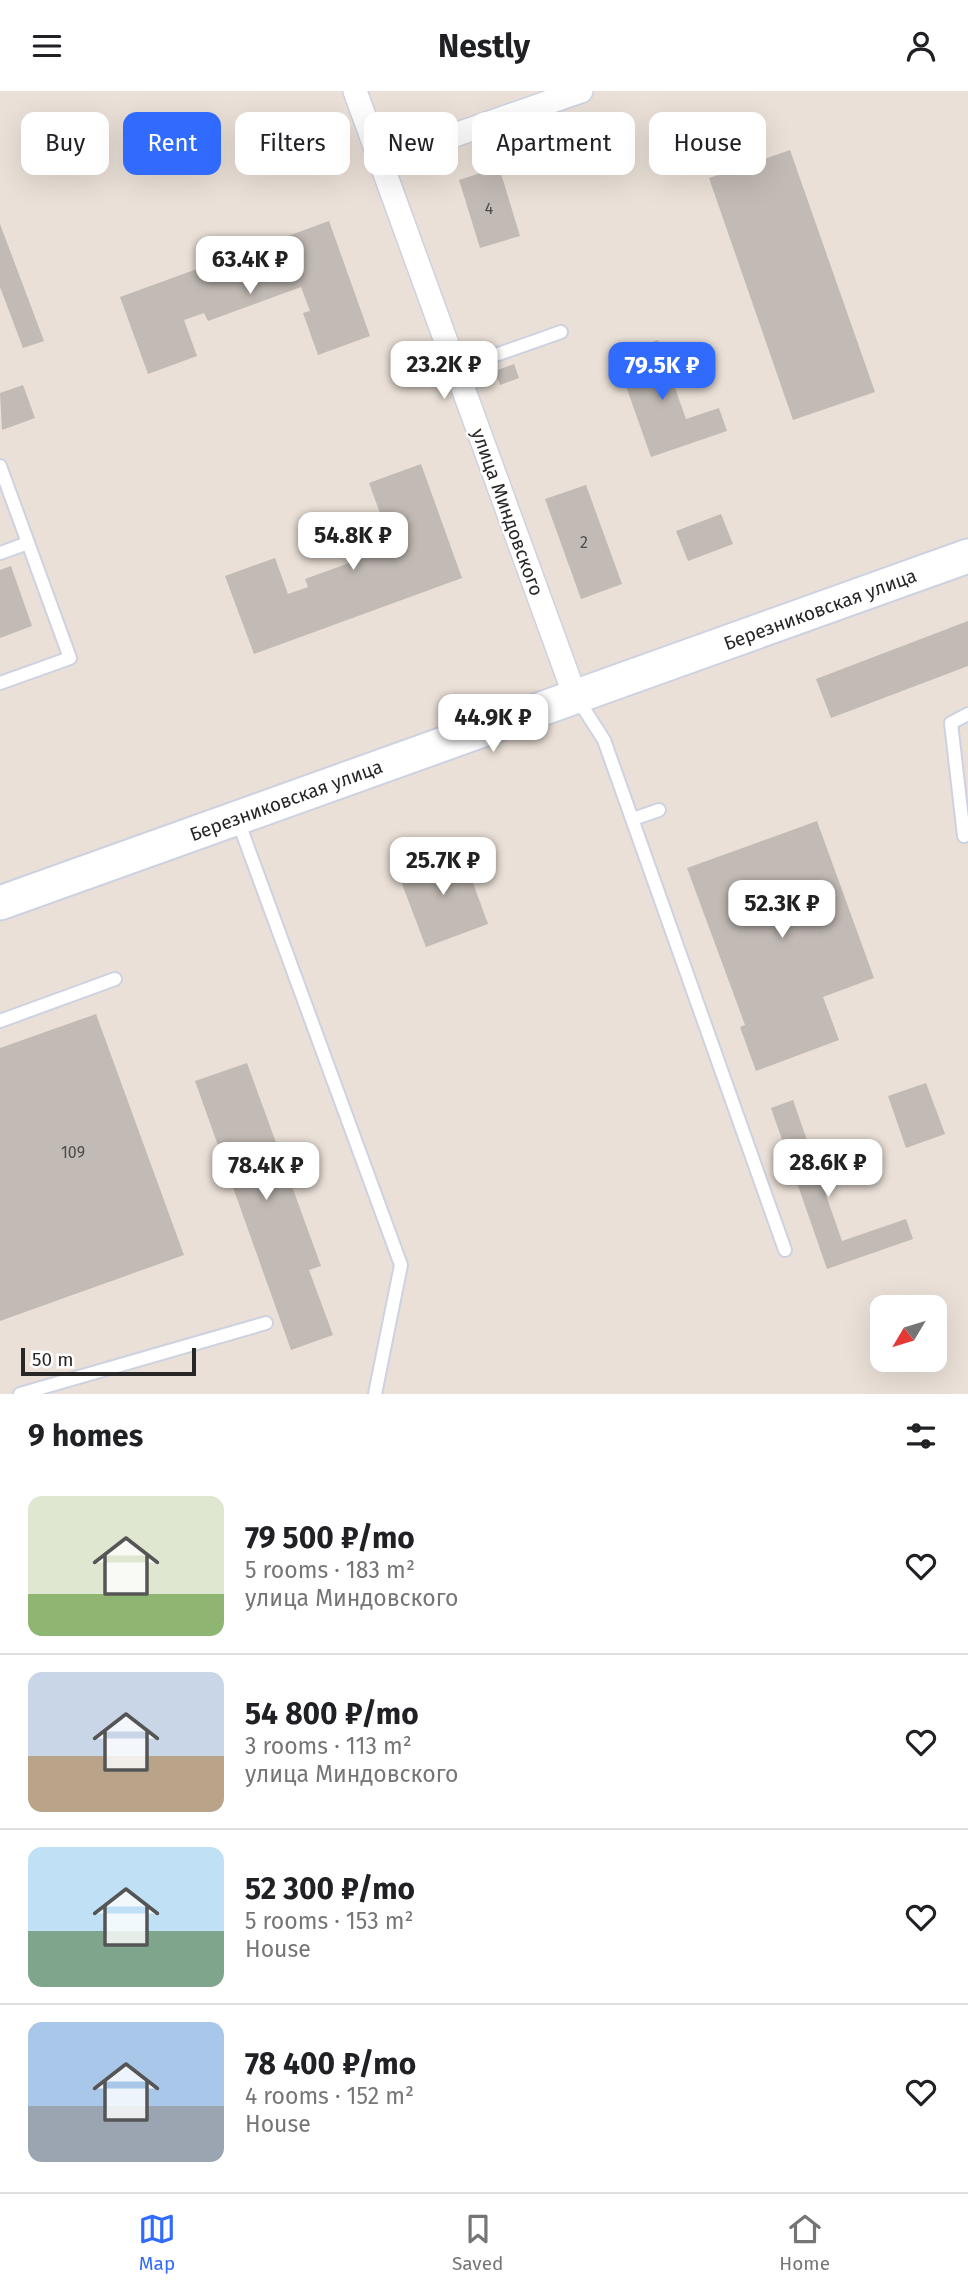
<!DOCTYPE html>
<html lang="en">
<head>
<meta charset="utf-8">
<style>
  :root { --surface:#fff; --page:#f2f2f2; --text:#202124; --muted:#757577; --line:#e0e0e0; --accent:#316bfd }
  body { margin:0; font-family:"Fira Sans",sans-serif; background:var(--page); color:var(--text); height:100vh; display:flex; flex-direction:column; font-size:26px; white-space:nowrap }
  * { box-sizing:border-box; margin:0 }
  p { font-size:23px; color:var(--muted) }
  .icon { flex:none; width:38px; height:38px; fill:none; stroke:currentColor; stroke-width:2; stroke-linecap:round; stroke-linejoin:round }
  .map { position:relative; height:1303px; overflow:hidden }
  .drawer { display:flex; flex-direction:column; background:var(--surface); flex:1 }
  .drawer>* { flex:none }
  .guide { position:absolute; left:21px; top:21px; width:928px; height:63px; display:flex; gap:14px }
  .needle { width:46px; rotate:232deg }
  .controls { position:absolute; left:870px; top:1204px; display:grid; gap:14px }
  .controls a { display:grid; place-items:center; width:77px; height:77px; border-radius:14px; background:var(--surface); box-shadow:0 7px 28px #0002; font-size:35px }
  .scale { position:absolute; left:21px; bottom:18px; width:175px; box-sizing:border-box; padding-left:7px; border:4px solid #272727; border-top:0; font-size:19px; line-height:24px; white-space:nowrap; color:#272727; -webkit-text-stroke:5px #fff; paint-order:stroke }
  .price { position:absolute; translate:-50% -60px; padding:0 16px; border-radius:14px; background:#fff; color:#222; font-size:23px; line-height:46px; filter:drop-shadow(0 2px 4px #0008) }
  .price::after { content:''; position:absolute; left:50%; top:42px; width:21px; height:16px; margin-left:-10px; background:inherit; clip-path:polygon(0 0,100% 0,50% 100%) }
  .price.selected { background:var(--accent); color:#fff }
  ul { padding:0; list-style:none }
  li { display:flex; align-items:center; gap:21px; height:175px; padding:0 28px }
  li+li { border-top:2px solid var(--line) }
  li span { display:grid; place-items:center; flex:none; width:196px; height:140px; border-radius:14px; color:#555 }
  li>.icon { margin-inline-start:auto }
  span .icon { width:84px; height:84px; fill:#fffc; stroke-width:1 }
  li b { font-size:30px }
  h2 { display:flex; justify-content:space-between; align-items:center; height:84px; padding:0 28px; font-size:30px }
  .pill { padding:0 24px; border-radius:14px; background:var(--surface); box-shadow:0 7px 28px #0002; font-size:24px; line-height:63px }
  .pill.selected { background:var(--accent); color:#fff }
  header { display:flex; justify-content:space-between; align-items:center; height:91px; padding:0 28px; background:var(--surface); font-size:32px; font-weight:700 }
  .tabs { display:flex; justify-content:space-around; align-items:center; height:98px; border-top:2px solid var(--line); background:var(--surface); font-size:19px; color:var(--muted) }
  .tabs a { display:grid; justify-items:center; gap:4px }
  .tabs .selected { color:var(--accent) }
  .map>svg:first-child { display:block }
  .building { fill:#c2bab4 }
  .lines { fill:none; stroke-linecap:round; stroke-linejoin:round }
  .lane-casing { stroke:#cdd2e1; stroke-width:16 }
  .street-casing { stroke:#cdd2e1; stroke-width:26 }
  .secondary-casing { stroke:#cdd2e1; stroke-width:37 }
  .lane { stroke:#fff; stroke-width:12 }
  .street { stroke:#fff; stroke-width:23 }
  .secondary { stroke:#fff; stroke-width:33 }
  .labels { text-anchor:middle; stroke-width:5; stroke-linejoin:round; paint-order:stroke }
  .number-label { font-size:16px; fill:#4e4c4a }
  .street-label { font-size:19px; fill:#272727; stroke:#fff }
</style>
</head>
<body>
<header><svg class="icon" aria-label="menu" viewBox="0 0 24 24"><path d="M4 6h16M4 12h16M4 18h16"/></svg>Nestly<svg class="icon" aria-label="person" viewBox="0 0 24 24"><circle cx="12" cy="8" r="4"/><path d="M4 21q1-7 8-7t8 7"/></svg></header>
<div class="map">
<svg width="968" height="1303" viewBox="0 0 968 1303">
  <rect width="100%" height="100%" fill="#eae0d7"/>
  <g class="building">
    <path d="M790,59L875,301L793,329L709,87Z"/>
    <path d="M499,76L520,145L480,157L459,89Z"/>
    <path d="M329,130L370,245L318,264L303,222L310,220L301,196L208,230L204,222L184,229L197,265L148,283L120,206Z"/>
    <path d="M0,133L44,250L23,257L0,196Z"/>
    <path d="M658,249L686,328L719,317L727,340L651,366L615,264Z"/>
    <path d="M514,273L519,287L500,294L495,280Z"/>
    <path d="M23,294L35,327L2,339L0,302Z"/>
    <path d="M421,373L462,487L254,563L225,485L275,467L288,503L308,496L305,488L399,454L391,431L384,433L369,392Z"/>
    <path d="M586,394L622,493L581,508L545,408Z"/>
    <path d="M721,423L733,453L688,470L676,440Z"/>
    <path d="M11,475L32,535L0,547V479Z"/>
    <path d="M968,530V575L831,627L816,588Z"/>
    <path d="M817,730L874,887L823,906L839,949L756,980L740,936L745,934L687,777Z"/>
    <path d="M460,756L488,833L426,856L397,780Z"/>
    <path d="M96,923L184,1164L0,1230V957Z"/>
    <path d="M247,972L321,1175L309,1179L333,1244L291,1259L195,990Z"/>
    <path d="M926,992L945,1043L906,1057L888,1005Z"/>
    <path d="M793,1009L842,1150L906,1128L913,1148L827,1178L771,1017Z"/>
  </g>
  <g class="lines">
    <defs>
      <g id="lane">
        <path d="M456,278L561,241"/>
        <path d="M0,375L70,567L0,592"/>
        <path d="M0,462L28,452"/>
        <path d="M577,607L604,649L785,1159"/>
        <path d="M237,727L401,1174L375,1303"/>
        <path d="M633,728L659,719"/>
        <path d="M964,745L951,632L968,623"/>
        <path d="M0,930L115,888"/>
        <path d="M20,1303L266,1232"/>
      </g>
      <g id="street">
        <path d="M355,0L575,605"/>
        <path d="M380,70L581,0"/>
      </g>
      <path id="secondary" d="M0,812L968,465"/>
    </defs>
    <use href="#lane" class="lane-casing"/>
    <use href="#street" class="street-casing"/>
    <use href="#secondary" class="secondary-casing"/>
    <use href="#lane" class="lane"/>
    <use href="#street" class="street"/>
    <use href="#secondary" class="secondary"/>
  </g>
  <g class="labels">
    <g class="number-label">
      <text x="489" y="123">4</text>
      <text x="584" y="457">2</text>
      <text x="73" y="1067">109</text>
    </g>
    <g class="street-label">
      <text transform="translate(508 421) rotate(70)" y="7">улица Миндовского</text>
      <text transform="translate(820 518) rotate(-20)" y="7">Березниковская улица</text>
      <text transform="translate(286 709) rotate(-20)" y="7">Березниковская улица</text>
    </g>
  </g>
</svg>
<div class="controls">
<a><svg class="needle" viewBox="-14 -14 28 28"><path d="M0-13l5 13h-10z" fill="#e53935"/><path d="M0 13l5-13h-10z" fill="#757577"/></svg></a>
</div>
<div class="scale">50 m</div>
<b class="price" style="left:250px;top:205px">63.4K ₽</b>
<b class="price" style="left:444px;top:310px">23.2K ₽</b>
<b class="price selected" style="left:662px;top:311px">79.5K ₽</b>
<b class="price" style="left:353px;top:481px">54.8K ₽</b>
<b class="price" style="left:493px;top:663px">44.9K ₽</b>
<b class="price" style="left:443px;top:806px">25.7K ₽</b>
<b class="price" style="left:782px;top:849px">52.3K ₽</b>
<b class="price" style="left:828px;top:1108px">28.6K ₽</b>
<b class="price" style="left:266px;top:1111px">78.4K ₽</b>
<div class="guide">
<a class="pill">Buy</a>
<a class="pill selected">Rent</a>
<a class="pill">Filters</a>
<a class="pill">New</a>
<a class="pill">Apartment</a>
<a class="pill">House</a>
</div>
</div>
<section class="drawer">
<h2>9 homes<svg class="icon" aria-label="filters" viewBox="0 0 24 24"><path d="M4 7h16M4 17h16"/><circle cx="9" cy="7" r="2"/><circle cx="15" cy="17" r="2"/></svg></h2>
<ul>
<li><span style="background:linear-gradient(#dfe7d0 70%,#8fb573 0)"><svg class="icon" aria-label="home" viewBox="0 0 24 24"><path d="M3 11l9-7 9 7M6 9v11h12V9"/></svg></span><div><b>79 500 ₽/mo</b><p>5 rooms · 183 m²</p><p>улица Миндовского</p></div><svg class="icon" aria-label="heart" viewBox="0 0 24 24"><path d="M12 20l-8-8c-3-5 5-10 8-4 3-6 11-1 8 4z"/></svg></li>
<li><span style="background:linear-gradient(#c9d6e8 60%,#b9a48a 0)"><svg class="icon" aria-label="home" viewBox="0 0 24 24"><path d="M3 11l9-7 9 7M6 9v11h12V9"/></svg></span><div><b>54 800 ₽/mo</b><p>3 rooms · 113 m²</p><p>улица Миндовского</p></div><svg class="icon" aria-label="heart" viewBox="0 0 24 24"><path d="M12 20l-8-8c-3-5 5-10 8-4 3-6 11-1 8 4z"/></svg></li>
<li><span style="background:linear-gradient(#bfe0f5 60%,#7fa58c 0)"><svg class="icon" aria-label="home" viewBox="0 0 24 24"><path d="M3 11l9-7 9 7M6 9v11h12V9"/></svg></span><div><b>52 300 ₽/mo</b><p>5 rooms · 153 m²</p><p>House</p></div><svg class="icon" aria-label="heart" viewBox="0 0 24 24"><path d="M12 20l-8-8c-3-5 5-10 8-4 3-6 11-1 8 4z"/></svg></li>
<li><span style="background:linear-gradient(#a9c7e8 60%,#9aa5b1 0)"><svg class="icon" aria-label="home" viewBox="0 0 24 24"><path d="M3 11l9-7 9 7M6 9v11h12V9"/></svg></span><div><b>78 400 ₽/mo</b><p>4 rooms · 152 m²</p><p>House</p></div><svg class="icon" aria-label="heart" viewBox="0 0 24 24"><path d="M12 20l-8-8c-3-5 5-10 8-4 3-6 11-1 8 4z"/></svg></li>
</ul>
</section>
<nav class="tabs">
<a class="selected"><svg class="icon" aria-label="map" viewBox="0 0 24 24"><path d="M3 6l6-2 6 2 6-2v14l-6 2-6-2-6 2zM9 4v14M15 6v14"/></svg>Map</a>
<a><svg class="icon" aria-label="saved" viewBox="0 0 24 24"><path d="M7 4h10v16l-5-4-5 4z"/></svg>Saved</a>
<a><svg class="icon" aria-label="home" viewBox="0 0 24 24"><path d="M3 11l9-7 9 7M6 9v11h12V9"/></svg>Home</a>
</nav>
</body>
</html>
